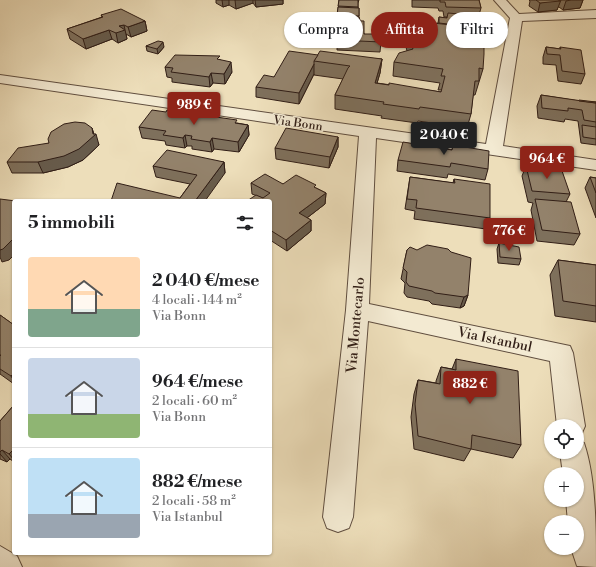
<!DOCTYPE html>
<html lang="it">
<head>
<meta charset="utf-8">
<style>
  :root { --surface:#fff; --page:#f6f6f6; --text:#202124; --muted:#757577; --line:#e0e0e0; --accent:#8f2418 }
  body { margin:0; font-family:"Libre Bodoni",serif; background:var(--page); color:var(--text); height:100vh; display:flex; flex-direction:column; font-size:15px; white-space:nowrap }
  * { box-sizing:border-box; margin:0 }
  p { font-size:13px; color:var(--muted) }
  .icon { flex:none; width:22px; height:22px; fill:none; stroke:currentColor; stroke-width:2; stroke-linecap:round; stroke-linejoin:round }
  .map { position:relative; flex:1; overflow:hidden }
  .panel { position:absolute; left:12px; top:199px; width:260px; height:356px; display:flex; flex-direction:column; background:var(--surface); border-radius:4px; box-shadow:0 1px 3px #0004 }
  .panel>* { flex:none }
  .top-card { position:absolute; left:284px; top:12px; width:252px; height:36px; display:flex; gap:8px }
  .tools { position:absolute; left:544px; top:419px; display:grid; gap:8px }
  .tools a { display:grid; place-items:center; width:40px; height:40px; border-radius:50%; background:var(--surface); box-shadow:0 1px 3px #0004; font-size:20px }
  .price { position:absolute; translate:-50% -34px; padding:0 9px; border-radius:4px; background:var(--accent); color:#fff; font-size:13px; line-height:26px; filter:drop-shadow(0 1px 2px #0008) }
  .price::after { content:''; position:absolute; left:50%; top:24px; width:12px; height:9px; margin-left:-6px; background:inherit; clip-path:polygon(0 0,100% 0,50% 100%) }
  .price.on { background:#222; color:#fff }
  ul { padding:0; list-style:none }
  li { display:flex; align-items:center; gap:12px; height:100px; padding:0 16px }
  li+li { border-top:1px solid var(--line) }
  li span { display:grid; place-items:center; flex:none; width:112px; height:80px; border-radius:4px; color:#555 }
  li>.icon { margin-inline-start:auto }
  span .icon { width:48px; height:48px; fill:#fffc; stroke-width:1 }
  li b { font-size:17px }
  h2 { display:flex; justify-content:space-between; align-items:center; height:48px; padding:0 16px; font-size:17px }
  .chip { padding:0 14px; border-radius:18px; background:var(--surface); box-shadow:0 1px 3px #0004; font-size:14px; line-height:36px }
  .chip.on { background:var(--accent); color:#fff }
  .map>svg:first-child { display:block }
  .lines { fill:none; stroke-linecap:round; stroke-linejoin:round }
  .street-casing { stroke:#604e3f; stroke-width:2 }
  .street { fill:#f3ead2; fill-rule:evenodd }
  .wall { fill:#7e705c; stroke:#311e16 }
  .shaded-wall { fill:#675b4b; stroke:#311e16 }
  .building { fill:#93826b; stroke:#311e16 }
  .labels { text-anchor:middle; stroke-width:3; stroke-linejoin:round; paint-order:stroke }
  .far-street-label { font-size:12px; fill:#311e16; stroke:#f3ead2 }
  .street-label { font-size:14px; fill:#311e16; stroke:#f3ead2 }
</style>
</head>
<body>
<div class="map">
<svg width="596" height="567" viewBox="0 0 596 567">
  <rect width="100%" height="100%" fill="#eddeba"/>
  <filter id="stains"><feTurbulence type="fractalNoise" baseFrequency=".005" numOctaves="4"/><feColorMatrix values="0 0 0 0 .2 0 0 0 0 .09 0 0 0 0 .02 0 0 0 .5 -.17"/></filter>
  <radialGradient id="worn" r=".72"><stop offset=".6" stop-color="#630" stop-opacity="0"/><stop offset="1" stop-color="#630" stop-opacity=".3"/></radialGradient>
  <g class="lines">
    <defs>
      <g id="street">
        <path d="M494,0H506L519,14L596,10V18L522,21L503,146L596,160V170L376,138L369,304L570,346L573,353L585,426L581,435L577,436V426H557L550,361L368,321L353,517L349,528L338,532L327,528L323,517L346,310L359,136L0,83V75L486,144L510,18Z"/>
        <path d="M577,440L584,443C596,478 596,529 596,567L577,566L571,548H577V522H568L566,500H577V474H563L560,452H577Z"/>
        <path d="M0,546L17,556L22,567H0Z"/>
      </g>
    </defs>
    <use href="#street" class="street-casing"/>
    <use href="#street" class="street"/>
  </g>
  <g class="wall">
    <path d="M216,0H283V4L256,7L253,3L236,9L229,5L223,7L216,3Z"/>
    <path d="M339,0H359L358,3V8H359V17L364,34L381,42L380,52L337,50L338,28H337L338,20H337Z"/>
    <path d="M412,0H479L481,8L479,15L482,28L480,37L471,36L469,43L483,69L475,95H473L471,114L467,128L418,121L417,123L381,118L382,116L335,109V95L343,79L314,75V74L299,104L256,97V87L274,77L318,55L382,59L380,73L377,83L441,92L442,90H438L440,83L393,76L394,62L407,51L406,47L399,46L400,32L438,23L439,17L446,18L447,17H444L443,11H439L438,8L412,7Z"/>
    <path d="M529,0H583L580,8L563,10L559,7H558L557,10L538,12L529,6L530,1Z"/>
    <path d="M101,15L145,21L147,31L131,37L126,34L127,39L118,43L112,39L86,49L70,39L67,29L102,17Z"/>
    <path d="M146,46L164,47L158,54L147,51Z"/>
    <path d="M546,47L560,49V47L585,74L581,84L558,81L556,65L543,64V57Z"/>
    <path d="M221,60L232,72L225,84L213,83L210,87L172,82V78L167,77L165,67Z"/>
    <path d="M541,95L579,101L596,102V145L581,143L578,121L565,119L564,122L538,118L537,106Z"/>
    <path d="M237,123L248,125L249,135L239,152L214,149L212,152L192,149V146H187L185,148L166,145L165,141L142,138L139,127Z"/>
    <path d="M92,128L94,134L99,145L83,160L68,167L43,173H12L7,162L49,143Z"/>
    <path d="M338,137V147L329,168L276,159L275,148Z"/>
    <path d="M453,145L488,169L485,180L448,174L447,178L397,171L398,160L452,150Z"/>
    <path d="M224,162L225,173L180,198L190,184L156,177L153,166Z"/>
    <path d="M526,166L570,194L566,202L580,234L574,245L537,241L531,210L533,203L528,202L522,176Z"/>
    <path d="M410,177L453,183L454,179L490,218L486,229L414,219L415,211L405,209Z"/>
    <path d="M590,177L596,178V218L585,188Z"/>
    <path d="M251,183L283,184L316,188L326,193L325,204L307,218L311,220V231L287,251L270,240V201L252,194Z"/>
    <path d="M499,243L521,259L519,265L498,263L497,249Z"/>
    <path d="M407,250L468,295L464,306L460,308L432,304L429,301L407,297L404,293L405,283L401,279Z"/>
    <path d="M558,260L596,265V322L555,316L550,275Z"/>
    <path d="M0,315L14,325V384L0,374Z"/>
    <path d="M456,359L521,445L513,458L471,449L464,461L414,449L411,417L414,394L418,380L436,383V381L441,367L452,369Z"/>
    <path d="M14,405V462L10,459L7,462L0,459V421Z"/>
  </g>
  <g class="shaded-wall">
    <path d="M222,0H229V5L223,7Z"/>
    <path d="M235,0H253V3L236,9Z"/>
    <path d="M255,0H283V4L256,7Z"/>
    <path d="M555,0H561L557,10L538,12L540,3Z"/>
    <path d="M571,0H583L580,8L563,10L566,1Z"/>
    <path d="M145,21L147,31L131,37L128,27Z"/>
    <path d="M124,25L127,39L118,43L116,33L119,26Z"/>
    <path d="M109,30L112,39L86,49L83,39Z"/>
    <path d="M163,42L164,47L158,54L157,49Z"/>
    <path d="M382,59L380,73L373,97L375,83Z"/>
    <path d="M231,62L232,72L225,84L224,74Z"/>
    <path d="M314,64V74L299,104V93Z"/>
    <path d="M211,73L213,83L210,87L209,77Z"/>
    <path d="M248,125L249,135L239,152L238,142Z"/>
    <path d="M92,128L94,136L96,134L99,145L83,160L68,167L43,173L38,162Z"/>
    <path d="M185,135L187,146L185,148L183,138Z"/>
    <path d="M338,137V147L329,168L330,157Z"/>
    <path d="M212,138L214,149L212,152L210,142Z"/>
    <path d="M224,162L225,173L205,201H195Z"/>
    <path d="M326,193L325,204L299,224V213Z"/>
    <path d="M311,220V231L287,251L286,240Z"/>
    <path d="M14,238V255L9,260L2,262L0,257V250Z"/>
    <path d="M468,295L464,306L460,308L464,297Z"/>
    <path d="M14,373V381L11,376Z"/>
    <path d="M14,449V460L9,454Z"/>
    <path d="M2,450L10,459L7,462L0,454V452Z"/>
  </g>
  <g class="building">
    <path d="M339,0H358V7L338,6Z"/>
    <path d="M440,0H479L481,8L446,7L445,2H440Z"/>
    <path d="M536,0H558L560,1L540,3Z"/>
    <path d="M338,7L359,8V16L337,15Z"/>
    <path d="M121,9L145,21L128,27L124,25L119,26L125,30L116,33L109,30L83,39L67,29L103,17L101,15Z"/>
    <path d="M448,13L482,16V28L439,23V17L447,18Z"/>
    <path d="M338,16L359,17L360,21L339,20V23H338Z"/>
    <path d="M339,20L364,21V34H381V42L337,40Z"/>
    <path d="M403,20L472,27L469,43L484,45V54L483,69L479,68V81H475L471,114L420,107L419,109L383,104L384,102L335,95L348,68L350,66L314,61L320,51L382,59L375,83L389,85V83L441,92L445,76H441L443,69L394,62L399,53L413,49L408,34L400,32Z"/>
    <path d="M158,41L163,42L157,49L146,46Z"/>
    <path d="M546,47L561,49L560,47L581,50L585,74L562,71L560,55L547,54Z"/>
    <path d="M289,51L318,55L314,61V64L299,93L256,87L264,75L274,77Z"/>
    <path d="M175,55L220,56L217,59L231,62L224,74L211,73L209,77L171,72L173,68L165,67Z"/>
    <path d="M541,95L596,103V122L584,120L582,110L568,108V111L542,108Z"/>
    <path d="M579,100L596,102V103L579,101Z"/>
    <path d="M152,110L166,112L167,110L237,120L235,123L248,125L238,142L212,138L210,142L191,139L192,136L185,135L183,138L163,135L166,131L139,127Z"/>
    <path d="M75,122L85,123L92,128L93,134H96L79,149L64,156L38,162H7L18,148L49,143L48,139L51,132L64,124Z"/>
    <path d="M582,125L596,127V139L583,137Z"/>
    <path d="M286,128L338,137L330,157L275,148Z"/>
    <path d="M403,142L452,150L453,145L489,151L488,169L451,163L450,167L398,160Z"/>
    <path d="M167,150L224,162L195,201H111L117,183L180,198L197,175L153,166Z"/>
    <path d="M526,166L561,168L570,194L532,191Z"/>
    <path d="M265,174L283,184L296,175L316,185L314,187L326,193L299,213L311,220L286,240L270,230V201H247L256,195L263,198L270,193L251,183Z"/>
    <path d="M410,177L455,183L454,179L490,184V218L416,208L417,200L407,199Z"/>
    <path d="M590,177L596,178V193Z"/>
    <path d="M0,199L16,201H14V238L3,249L0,250Z"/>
    <path d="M535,199L571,202L580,234L542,230Z"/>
    <path d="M499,243L519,247L521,259L500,257Z"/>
    <path d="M427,245L448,249L451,252L471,258L468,295L464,297L435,293L432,291L409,286L406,282L407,272L403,268L407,250L410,247L417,250Z"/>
    <path d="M558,260L596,265V306L563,301Z"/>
    <path d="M0,315L14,325V373L11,376L0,369V356L1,355H0Z"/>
    <path d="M456,359L518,371L521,445L472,435L471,449L418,436L415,404L418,380L440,384L441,367L456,370Z"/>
    <path d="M14,405V449L9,454L2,450L0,452V421Z"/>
  </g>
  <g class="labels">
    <g class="far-street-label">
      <text transform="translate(298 123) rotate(8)" y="4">Via Bonn</text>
    </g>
    <g class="street-label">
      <text transform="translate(355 325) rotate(-85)" y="5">Via Montecarlo</text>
      <text transform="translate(495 339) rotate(12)" y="5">Via Istanbul</text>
    </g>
  </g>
  <rect width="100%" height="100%" filter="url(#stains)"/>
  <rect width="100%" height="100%" fill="url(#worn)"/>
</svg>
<div class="tools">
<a><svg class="icon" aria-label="locate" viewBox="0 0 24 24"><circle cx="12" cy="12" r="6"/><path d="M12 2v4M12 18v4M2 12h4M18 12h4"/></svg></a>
<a>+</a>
<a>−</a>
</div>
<b class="price" style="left:194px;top:126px">989 €</b>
<b class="price on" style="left:444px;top:156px">2 040 €</b>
<b class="price" style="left:547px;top:180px">964 €</b>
<b class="price" style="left:509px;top:252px">776 €</b>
<b class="price" style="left:470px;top:405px">882 €</b>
<div class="top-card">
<a class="chip">Compra</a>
<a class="chip on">Affitta</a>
<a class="chip">Filtri</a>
</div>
<section class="panel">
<h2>5 immobili<svg class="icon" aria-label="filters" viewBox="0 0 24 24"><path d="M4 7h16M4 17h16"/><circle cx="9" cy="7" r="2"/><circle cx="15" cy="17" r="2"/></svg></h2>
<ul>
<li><span style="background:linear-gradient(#ffd9b3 65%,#7fa58c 0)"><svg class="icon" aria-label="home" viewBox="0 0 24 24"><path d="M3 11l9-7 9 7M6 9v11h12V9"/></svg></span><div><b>2 040 €/mese</b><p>4 locali · 144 m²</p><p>Via Bonn</p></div></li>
<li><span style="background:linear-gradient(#c9d6e8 70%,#8fb573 0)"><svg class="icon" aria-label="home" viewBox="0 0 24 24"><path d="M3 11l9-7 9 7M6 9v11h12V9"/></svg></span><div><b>964 €/mese</b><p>2 locali · 60 m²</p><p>Via Bonn</p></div></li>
<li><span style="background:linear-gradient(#bfe0f5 70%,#9aa5b1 0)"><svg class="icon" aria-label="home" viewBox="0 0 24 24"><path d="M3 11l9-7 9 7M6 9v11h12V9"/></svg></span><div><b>882 €/mese</b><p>2 locali · 58 m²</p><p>Via Istanbul</p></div></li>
</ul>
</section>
</div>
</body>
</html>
